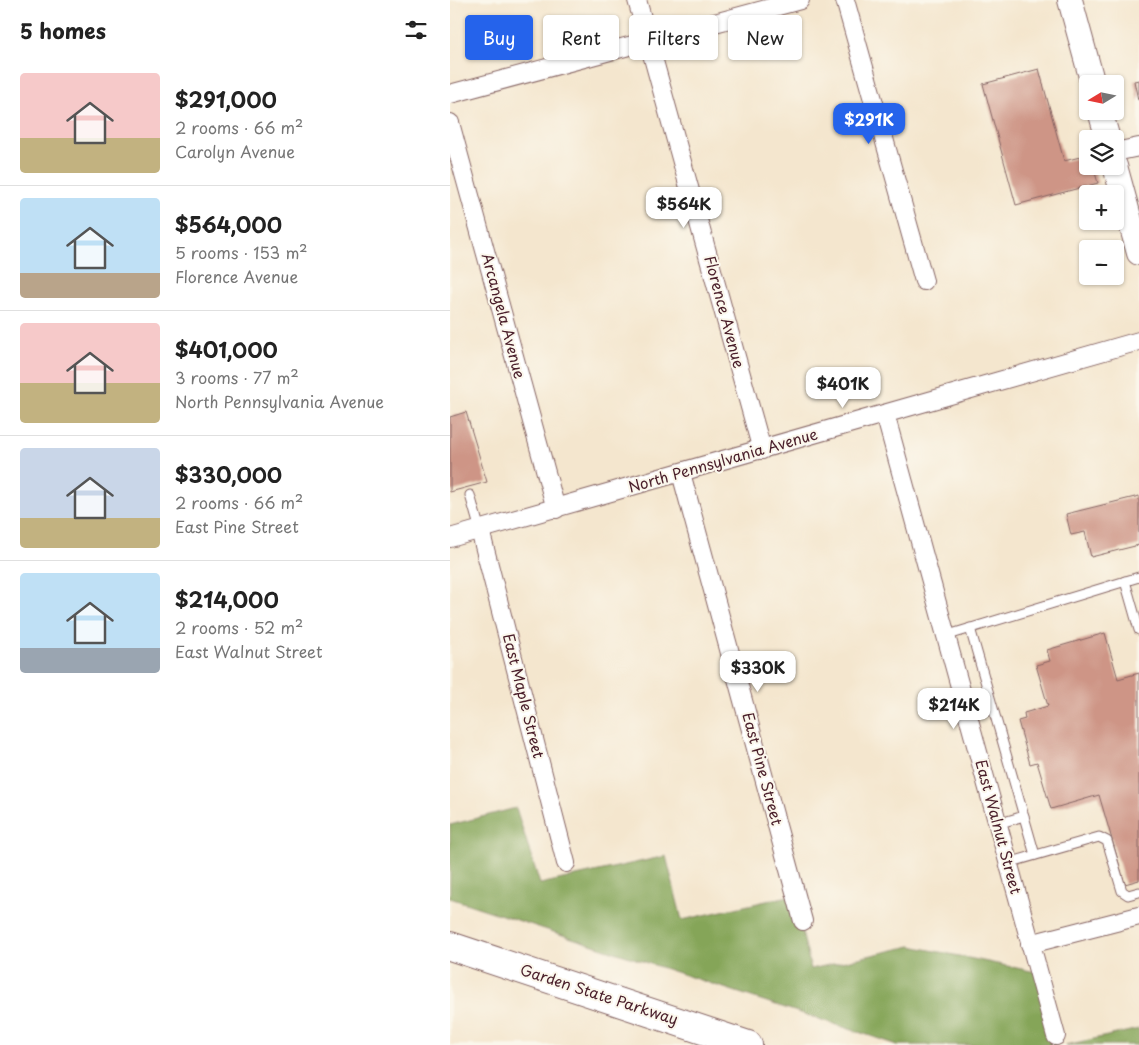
<!DOCTYPE html>
<html lang="en">
<head>
<meta charset="utf-8">
<style>
  :root { --surface:#fff; --page:#f6f6f6; --text:#222; --muted:#767676; --line:#e0e0e0; --accent:#2563eb }
  body { margin:0; font-family:"Playpen Sans",sans-serif; background:var(--page); color:var(--text); height:100vh; display:flex; flex-direction:column; font-size:19px; white-space:nowrap }
  * { box-sizing:border-box; margin:0 }
  p { font-size:16px; color:var(--muted) }
  .icon { flex:none; width:28px; height:28px; fill:none; stroke:currentColor; stroke-width:2; stroke-linecap:round; stroke-linejoin:round }
  .map { position:relative; flex:1; overflow:hidden }
  .side { display:flex; flex-direction:column; background:var(--surface); width:450px }
  .side>* { flex:none }
  .top-card { position:absolute; left:15px; top:15px; width:475px; height:45px; display:flex; gap:10px }
  .needle { width:32px; rotate:260deg }
  .buttons { position:absolute; left:629px; top:75px; display:grid; gap:10px }
  .buttons a { display:grid; place-items:center; width:45px; height:45px; border-radius:5px; background:var(--surface); box-shadow:0 1px 4px #0004; font-size:25px }
  .price { position:absolute; translate:-50% -42px; padding:0 11px; border-radius:10px; background:#fff; color:#222; font-size:16px; line-height:32px; filter:drop-shadow(0 1px 2px #0008) }
  .price::after { content:''; position:absolute; left:50%; top:30px; width:15px; height:11px; margin-left:-8px; background:inherit; clip-path:polygon(0 0,100% 0,50% 100%) }
  .price.active { background:var(--accent); color:#fff }
  ul { padding:0; list-style:none }
  li { display:flex; align-items:center; gap:15px; height:125px; padding:0 20px }
  li+li { border-top:1px solid var(--line) }
  li span { display:grid; place-items:center; flex:none; width:140px; height:100px; border-radius:5px; color:#555 }
  li>.icon { margin-inline-start:auto }
  span .icon { width:60px; height:60px; fill:#fffc; stroke-width:1 }
  li b { font-size:21px }
  h2 { display:flex; justify-content:space-between; align-items:center; height:60px; padding:0 20px; font-size:21px }
  .chip { padding:0 18px; border-radius:5px; background:var(--surface); box-shadow:0 1px 4px #0004; font-size:18px; line-height:45px }
  .chip.active { background:var(--accent); color:#fff }
  main { display:flex; flex:1; min-height:0 }
  .map>svg:first-child { display:block }
  .forest { fill:#85a559; stroke:#686242 }
  .building { fill:#ce9586 }
  .lines { fill:none; stroke-linecap:round; stroke-linejoin:round }
  .service-casing { stroke:#866564; stroke-width:11 }
  .minor-casing { stroke:#866564; stroke-width:20 }
  .secondary-casing { stroke:#866564; stroke-width:26 }
  .motorway-casing { stroke:#866564; stroke-width:30 }
  .service { stroke:#fff; stroke-width:9 }
  .minor { stroke:#fff; stroke-width:18 }
  .secondary { stroke:#fff; stroke-width:24 }
  .motorway { stroke:#fff; stroke-width:28 }
  .labels { text-anchor:middle; stroke-width:4; stroke-linejoin:round; paint-order:stroke }
  .street-label { font-size:15px; fill:#4a1f2b; stroke:#fbf7ec }
</style>
</head>
<body>
<main>
<section class="side">
<h2>5 homes<svg class="icon" aria-label="filters" viewBox="0 0 24 24"><path d="M4 7h16M4 17h16"/><circle cx="9" cy="7" r="2"/><circle cx="15" cy="17" r="2"/></svg></h2>
<ul>
<li><span style="background:linear-gradient(#f6c9c9 65%,#c2b280 0)"><svg class="icon" aria-label="home" viewBox="0 0 24 24"><path d="M3 11l9-7 9 7M6 9v11h12V9"/></svg></span><div><b>$291,000</b><p>2 rooms · 66 m²</p><p>Carolyn Avenue</p></div></li>
<li><span style="background:linear-gradient(#bfe0f5 75%,#b9a48a 0)"><svg class="icon" aria-label="home" viewBox="0 0 24 24"><path d="M3 11l9-7 9 7M6 9v11h12V9"/></svg></span><div><b>$564,000</b><p>5 rooms · 153 m²</p><p>Florence Avenue</p></div></li>
<li><span style="background:linear-gradient(#f6c9c9 60%,#c2b280 0)"><svg class="icon" aria-label="home" viewBox="0 0 24 24"><path d="M3 11l9-7 9 7M6 9v11h12V9"/></svg></span><div><b>$401,000</b><p>3 rooms · 77 m²</p><p>North Pennsylvania Avenue</p></div></li>
<li><span style="background:linear-gradient(#c9d6e8 70%,#c2b280 0)"><svg class="icon" aria-label="home" viewBox="0 0 24 24"><path d="M3 11l9-7 9 7M6 9v11h12V9"/></svg></span><div><b>$330,000</b><p>2 rooms · 66 m²</p><p>East Pine Street</p></div></li>
<li><span style="background:linear-gradient(#bfe0f5 75%,#9aa5b1 0)"><svg class="icon" aria-label="home" viewBox="0 0 24 24"><path d="M3 11l9-7 9 7M6 9v11h12V9"/></svg></span><div><b>$214,000</b><p>2 rooms · 52 m²</p><p>East Walnut Street</p></div></li>
</ul>
</section>
<div class="map">
<svg width="689" height="1045" viewBox="0 0 689 1045">
  <rect width="100%" height="100%" fill="#fbf7ec"/>
  <filter id="ink" filterUnits="userSpaceOnUse"><feTurbulence type="fractalNoise" baseFrequency=".02" numOctaves="2"/><feDisplacementMap in="SourceGraphic" scale="10" xChannelSelector="R" yChannelSelector="G"/><feConvolveMatrix kernelMatrix="1 2 1 2 8 2 1 2 1" color-interpolation-filters="sRGB"/></filter>
  <filter id="wash" filterUnits="userSpaceOnUse"><feTurbulence type="fractalNoise" baseFrequency=".0096" numOctaves="4" result="noise"/><feDisplacementMap in="SourceGraphic" scale="20" xChannelSelector="R" yChannelSelector="G"/><feGaussianBlur stdDeviation="1.12" result="paint"/><feColorMatrix in="noise" values="0 0 0 0 0 0 0 0 0 0 0 0 0 0 0 0 0 1.4 0 .05"/><feComposite in="paint" operator="in"/></filter>
  <g filter="url(#wash)">
    <rect width="100%" height="100%" fill="#f4e6ce"/>
    <g class="forest">
      <path d="M66,808L90,884L216,856L232,920L343,895L361,969L461,946L586,972L606,1045H448L0,898V825Z"/>
      <path d="M689,1029V1045H616Z"/>
    </g>
    <g id="blocks">
      <g class="building">
        <path d="M589,69L614,161L638,155V166H643L648,183L566,205L533,84Z"/>
        <path d="M689,80V100H688L684,81Z"/>
        <path d="M16,412L37,482L0,492V417Z"/>
        <path d="M689,496V545L641,557L635,532L621,535L616,514Z"/>
        <path d="M655,633L668,679L689,673V880L675,884L649,795L601,809L587,762L580,764L568,721L575,719L574,713L598,706L586,665L600,661L597,650Z"/>
      </g>
    </g>
  </g>
  <g filter="url(#ink)">
    <use href="#blocks" fill-opacity="0" stroke="#866564" stroke-width="1"/>
    <g class="lines">
      <defs>
        <g id="service">
          <path d="M20,495L30,530"/>
          <path d="M675,581L689,630"/>
          <path d="M520,628L585,855"/>
          <path d="M495,636L689,577"/>
          <path d="M547,824L574,816"/>
          <path d="M558,863L649,837L657,841L672,891L678,895L689,892"/>
        </g>
        <g id="minor">
          <path d="M187,0L312,450"/>
          <path d="M395,0L474,281"/>
          <path d="M0,94L350,0"/>
          <path d="M0,123L106,509"/>
          <path d="M665,152L689,147"/>
          <path d="M435,414L606,1036"/>
          <path d="M231,473L353,921"/>
          <path d="M30,530L116,863"/>
          <path d="M0,538L689,341"/>
          <path d="M580,944L689,916"/>
        </g>
        <g id="secondary">
          <path d="M620,0L643,84"/>
          <path d="M650,111L658,139"/>
          <path d="M665,166L689,253"/>
        </g>
        <path id="motorway" d="M0,946L298,1045"/>
      </defs>
      <use href="#service" class="service-casing"/>
      <use href="#minor" class="minor-casing"/>
      <use href="#secondary" class="secondary-casing"/>
      <use href="#motorway" class="motorway-casing"/>
      <use href="#service" class="service"/>
      <use href="#minor" class="minor"/>
      <use href="#secondary" class="secondary"/>
      <use href="#motorway" class="motorway"/>
    </g>
  </g>
  <g class="labels">
    <g class="street-label">
      <text transform="translate(274 312) rotate(75)" y="5">Florence Avenue</text>
      <text transform="translate(53 316) rotate(75)" y="5">Arcangela Avenue</text>
      <text transform="translate(273 461) rotate(-16)" y="5">North Pennsylvania Avenue</text>
      <text transform="translate(73 696) rotate(76)" y="5">East Maple Street</text>
      <text transform="translate(312 769) rotate(75)" y="5">East Pine Street</text>
      <text transform="translate(548 827) rotate(75)" y="5">East Walnut Street</text>
      <text transform="translate(149 995) rotate(18)" y="5">Garden State Parkway</text>
    </g>
  </g>
</svg>
<div class="buttons">
<a><svg class="needle" viewBox="-14 -14 28 28"><path d="M0-13l5 13h-10z" fill="#e53935"/><path d="M0 13l5-13h-10z" fill="#767676"/></svg></a>
<a><svg class="icon" aria-label="layers" viewBox="0 0 24 24"><path d="M12 4l9 5-9 5-9-5zM3 14l9 5 9-5"/></svg></a>
<a>+</a>
<a>−</a>
</div>
<b class="price active" style="left:419px;top:145px">$291K</b>
<b class="price" style="left:234px;top:229px">$564K</b>
<b class="price" style="left:393px;top:409px">$401K</b>
<b class="price" style="left:308px;top:693px">$330K</b>
<b class="price" style="left:504px;top:730px">$214K</b>
<div class="top-card">
<a class="chip active">Buy</a>
<a class="chip">Rent</a>
<a class="chip">Filters</a>
<a class="chip">New</a>
</div>
</div>
</main>
</body>
</html>
